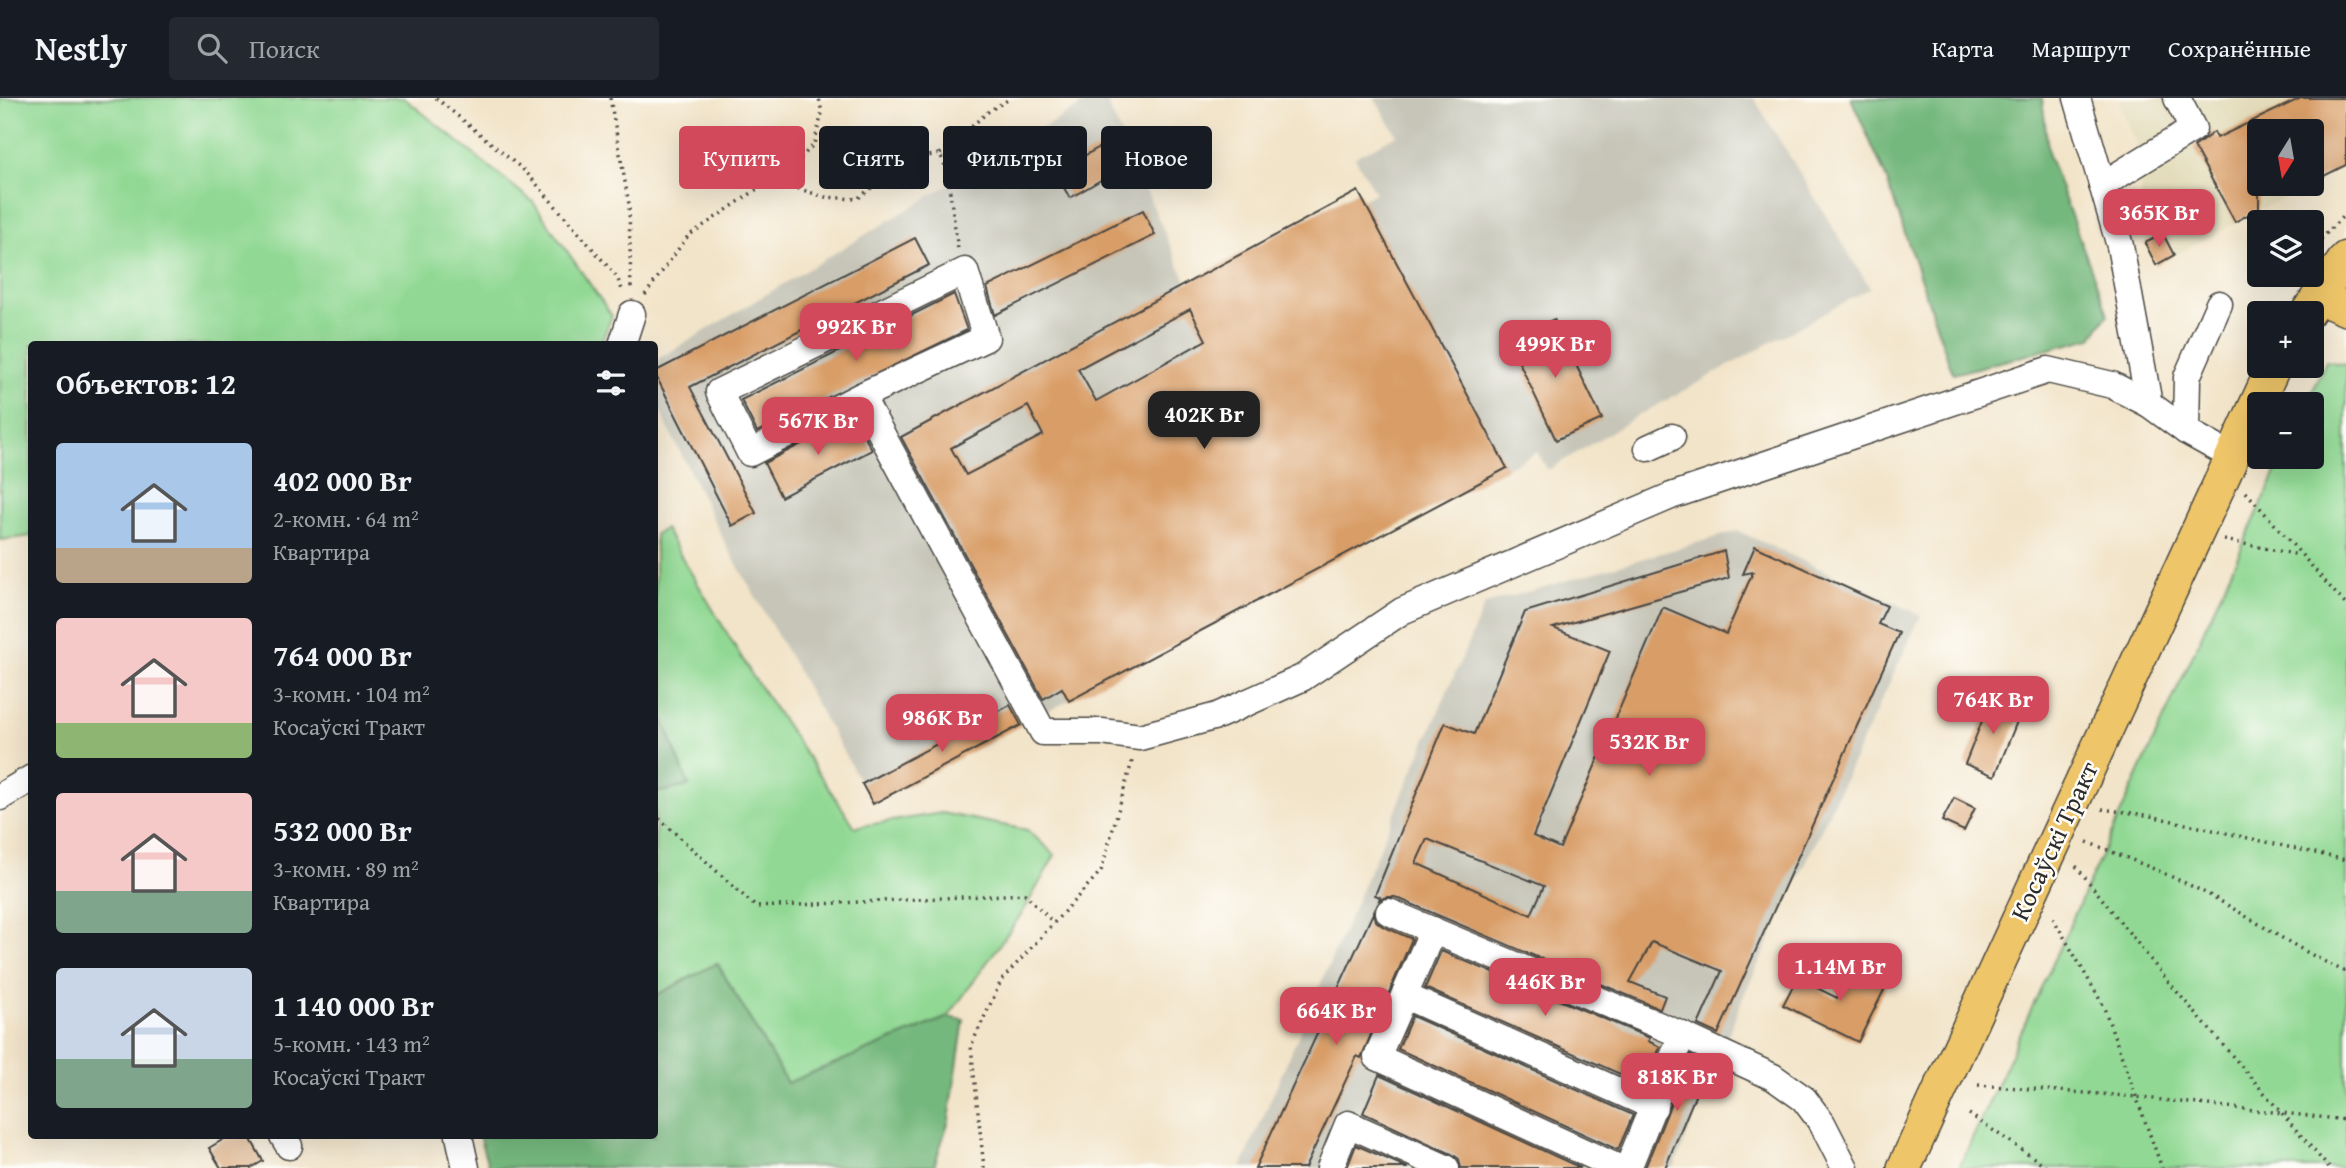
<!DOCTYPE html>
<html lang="ru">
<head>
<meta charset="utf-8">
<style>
  :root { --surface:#171b24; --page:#242831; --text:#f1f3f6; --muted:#9ea1a6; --line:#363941; --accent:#d1495b }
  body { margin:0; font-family:"Gentium Book Plus",serif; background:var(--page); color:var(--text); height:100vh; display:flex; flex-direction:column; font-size:26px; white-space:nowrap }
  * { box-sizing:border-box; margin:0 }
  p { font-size:23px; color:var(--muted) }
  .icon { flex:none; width:38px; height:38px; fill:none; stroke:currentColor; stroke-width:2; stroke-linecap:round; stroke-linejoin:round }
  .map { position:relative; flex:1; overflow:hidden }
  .panel { position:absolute; left:28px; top:243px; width:630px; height:798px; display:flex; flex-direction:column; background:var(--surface); border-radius:7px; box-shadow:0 7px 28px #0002 }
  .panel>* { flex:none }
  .banner { position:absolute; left:679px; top:28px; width:665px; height:63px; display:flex; gap:14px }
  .needle { width:46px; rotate:191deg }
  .buttons { position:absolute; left:2247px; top:21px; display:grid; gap:14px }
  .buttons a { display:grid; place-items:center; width:77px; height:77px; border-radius:7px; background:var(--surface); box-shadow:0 7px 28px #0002; font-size:35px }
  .price { position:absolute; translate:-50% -60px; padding:0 16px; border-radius:14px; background:var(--accent); color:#fff; font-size:23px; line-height:46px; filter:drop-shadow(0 2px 4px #0008) }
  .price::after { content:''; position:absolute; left:50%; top:42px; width:21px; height:16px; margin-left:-10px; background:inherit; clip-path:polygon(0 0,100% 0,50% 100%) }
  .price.current { background:#222; color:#fff }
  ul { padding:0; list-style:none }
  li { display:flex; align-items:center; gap:21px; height:175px; padding:0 28px }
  li span { display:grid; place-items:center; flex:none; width:196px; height:140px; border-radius:7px; color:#555 }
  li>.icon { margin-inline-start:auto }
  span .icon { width:84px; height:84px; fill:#fffc; stroke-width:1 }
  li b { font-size:30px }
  h2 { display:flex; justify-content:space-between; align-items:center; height:84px; padding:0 28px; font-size:30px }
  .tag { padding:0 24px; border-radius:7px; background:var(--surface); box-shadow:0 7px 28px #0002; font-size:24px; line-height:63px }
  .tag.current { background:var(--accent); color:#fff }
  header { display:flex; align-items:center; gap:42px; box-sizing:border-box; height:98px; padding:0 35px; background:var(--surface); border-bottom:2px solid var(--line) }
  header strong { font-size:33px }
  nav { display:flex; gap:38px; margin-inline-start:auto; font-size:24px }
  .search { width:490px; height:63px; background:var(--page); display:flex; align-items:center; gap:18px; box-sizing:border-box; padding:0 24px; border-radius:7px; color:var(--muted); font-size:26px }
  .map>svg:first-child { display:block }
  .built { fill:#e3dbba }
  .industrial { fill:#c6c5b8 }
  .green { fill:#90d893; stroke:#5e825f; stroke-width:2 }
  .forest { fill:#74b87d; stroke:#507254; stroke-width:2 }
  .building { fill:#d99e67; fill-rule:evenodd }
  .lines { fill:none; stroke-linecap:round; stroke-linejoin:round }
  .minor-casing { stroke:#494743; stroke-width:29 }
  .major-casing { stroke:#494743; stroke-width:36 }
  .path { stroke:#494743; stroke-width:3.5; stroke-dasharray:2 5; stroke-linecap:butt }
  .minor { stroke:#fff; stroke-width:26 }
  .major { stroke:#eec569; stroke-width:33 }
  .labels { text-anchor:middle; stroke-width:5; stroke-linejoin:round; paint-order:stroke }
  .street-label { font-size:26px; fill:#2b2b2b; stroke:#fdfcf7 }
</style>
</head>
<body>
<header>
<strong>Nestly</strong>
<div class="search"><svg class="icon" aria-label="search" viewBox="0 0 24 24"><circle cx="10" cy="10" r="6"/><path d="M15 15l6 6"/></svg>Поиск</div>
<nav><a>Карта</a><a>Маршрут</a><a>Сохранённые</a></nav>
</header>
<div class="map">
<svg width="2346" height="1070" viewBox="0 0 2346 1070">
  <rect width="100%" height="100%" fill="#fdfcf7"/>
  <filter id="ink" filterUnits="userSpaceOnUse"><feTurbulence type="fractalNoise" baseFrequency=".0143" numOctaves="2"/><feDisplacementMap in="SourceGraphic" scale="14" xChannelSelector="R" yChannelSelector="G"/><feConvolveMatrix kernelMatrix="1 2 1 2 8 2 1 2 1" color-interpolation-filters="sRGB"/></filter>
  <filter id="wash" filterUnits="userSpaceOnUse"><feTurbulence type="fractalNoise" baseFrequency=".00686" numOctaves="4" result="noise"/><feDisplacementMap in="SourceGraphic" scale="28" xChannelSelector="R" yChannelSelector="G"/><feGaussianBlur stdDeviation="1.57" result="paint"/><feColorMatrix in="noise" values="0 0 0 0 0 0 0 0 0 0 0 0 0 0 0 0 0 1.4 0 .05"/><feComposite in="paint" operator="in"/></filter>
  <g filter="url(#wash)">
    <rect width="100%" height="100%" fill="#f2e4c9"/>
    <path class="built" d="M2118,0H2346V67L2312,84V33H2259V86H2309L2156,167L2145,145L2137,49Z"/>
    <g class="industrial">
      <path d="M1093,0H1105L1187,185L1357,93L1362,102L1375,95L1355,59L1397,37L1374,0H1754L1870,190L1634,320L1548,372L1537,354L873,706L726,447L655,303V263Z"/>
      <path d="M1738,433L1921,517L1745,895L1674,1070H1241L1485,506Z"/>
    </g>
    <g class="green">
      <path d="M0,0H404L533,104L612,218L600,247H32L31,438L0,442Z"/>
      <path d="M2326,263L2346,267V1070H1959L2283,359H2312V306H2307Z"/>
      <path d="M665,431L752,577L855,729L942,715L1027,732L1055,757L1023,814L948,919L787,985L717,865L655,898V695L689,688L655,599V436Z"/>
    </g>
    <g class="forest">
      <path d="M1851,0H2042L2049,59L2108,216L2092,240L1953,276L1885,77Z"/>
      <path d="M654,599L689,688L655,695H654Z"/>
      <path d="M717,865L787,985L948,919L964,922L949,1022L934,1068L489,1070L479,1038H654L655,898Z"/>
    </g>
    <g id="blocks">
      <g class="building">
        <path d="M2301,0H2346V67L2312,84V33H2259V111L2235,124L2194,49L2214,34L2217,40Z"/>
        <path d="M1115,40L1130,65L1070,100L1055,75Z"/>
        <path d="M1358,93L1507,370L1069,603L1062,590L1043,601L901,339ZM1190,211L1206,242L1096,303L1078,271ZM1028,308L1043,337L966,377L951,350Z"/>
        <path d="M1143,112L1155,137L995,217L987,189Z"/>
        <path d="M2163,136L2174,157L2156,167L2145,145Z"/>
        <path d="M915,140L929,167L690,289L756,415L732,428L654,274Z"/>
        <path d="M954,196L967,232L757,334L741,302Z"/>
        <path d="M1554,221L1602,321L1556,342L1509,243Z"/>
        <path d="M854,319L872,352L781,399L764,365Z"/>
        <path d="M1755,448L1887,508L1878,526L1899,535L1718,936L1698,927L1722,873L1652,844L1630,884L1665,898L1660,911L1395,799H1386L1379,802L1380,799L1375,797L1445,625L1474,636L1525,514L1724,453L1729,480L1553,530L1610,553L1533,738L1560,750L1663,509L1726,536L1753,474L1743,476ZM1427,741L1544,788L1531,817L1416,765Z"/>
        <path d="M1992,598L2022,611L1995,678L1965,666Z"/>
        <path d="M1010,607L1021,627L873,706L862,686Z"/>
        <path d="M1954,700L1975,710L1964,733L1942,723Z"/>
        <path d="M1374,813L1376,823L1382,828L1412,841L1361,960L1357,958L1305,1070H1255Z"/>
        <path d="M1441,853L1650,940L1648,943L1660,949L1645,987L1425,890Z"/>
        <path d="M1853,867L1888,884L1858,944L1783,907L1797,880L1837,900Z"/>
        <path d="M1412,918L1633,1017L1618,1052L1398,951Z"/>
        <path d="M1690,958L1708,967L1665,1070H1645Z"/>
        <path d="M1379,977L1581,1070H1461L1459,1061L1452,1056L1363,1015Z"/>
        <path d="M229,1038H249L263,1063L251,1070H221L209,1050Z"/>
        <path d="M1356,1047L1408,1070H1347Z"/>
      </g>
    </g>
  </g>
  <g filter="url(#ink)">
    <use href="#blocks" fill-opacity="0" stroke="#494743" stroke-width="2"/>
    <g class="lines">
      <defs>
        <g id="minor">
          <path d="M2077,0L2120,148L2149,306L2186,333L2231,358"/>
          <path d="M2102,87L2193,31L2177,0"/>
          <path d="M622,247L632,216"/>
          <path d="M861,298L986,240L965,173L719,294L750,355L861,298L1043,634H1102L1140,639L1217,618L1302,580L1402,513L1671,398L2048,272L2112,287L2149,306"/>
          <path d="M2186,333L2187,279L2219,206"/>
          <path d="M1648,350L1672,339"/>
          <path d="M0,699L32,680"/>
          <path d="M1389,814L1682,937L1773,979L1804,1001L1822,1025L1845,1070"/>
          <path d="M1433,832L1377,959L1619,1070"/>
          <path d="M1405,898L1654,1009"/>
          <path d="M283,1038L289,1048"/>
          <path d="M459,1038L466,1070"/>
          <path d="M1330,1070L1348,1026L1446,1070"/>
          <path d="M1628,1070L1682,937"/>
        </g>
        <g id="major">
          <path d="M2318,199L2346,211"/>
          <path d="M2307,215L2346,160"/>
          <path d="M1904,1070L2274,268"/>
        </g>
      </defs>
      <use href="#minor" class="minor-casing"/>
      <use href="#major" class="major-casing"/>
      <g class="path">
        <path d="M436,0L526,74L617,179L623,194"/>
        <path d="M610,0L629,106L631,193"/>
        <path d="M940,56L989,13L1011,0"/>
        <path d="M771,82L825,99L857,101L909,61L940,56L947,72L958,152"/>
        <path d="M2312,141H2321"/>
        <path d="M2321,141L2346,115"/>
        <path d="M645,197L688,138L796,65L814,46L822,15L819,0"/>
        <path d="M2252,239L2259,244"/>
        <path d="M2246,394L2346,507"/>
        <path d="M2224,442L2299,457"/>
        <path d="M2102,711L2146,717L2346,762"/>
        <path d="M654,716L756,809L1025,796L1054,825"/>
        <path d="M2087,744C2130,761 2174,778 2215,800C2259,825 2300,853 2346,874"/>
        <path d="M2076,768L2166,881L2329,1070"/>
        <path d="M2053,820L2103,907L2162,1070"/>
        <path d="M1978,987L2126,998L2346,1022"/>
        <path d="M1969,1016L2049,1070"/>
        <path d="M984,1070L971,948L1001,883L1101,773L1133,660"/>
      </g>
      <use href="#minor" class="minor"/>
      <use href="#major" class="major"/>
    </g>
  </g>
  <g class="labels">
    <g class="street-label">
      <text transform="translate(2054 743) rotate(-65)" y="9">Косаўскі Тракт</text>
    </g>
  </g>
</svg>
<div class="buttons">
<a><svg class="needle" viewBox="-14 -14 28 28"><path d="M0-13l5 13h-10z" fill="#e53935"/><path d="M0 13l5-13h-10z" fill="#9ea1a6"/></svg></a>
<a><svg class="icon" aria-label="layers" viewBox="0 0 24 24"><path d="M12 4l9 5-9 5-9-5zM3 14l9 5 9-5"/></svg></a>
<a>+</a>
<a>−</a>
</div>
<b class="price" style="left:2159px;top:151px">365K Br</b>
<b class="price" style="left:856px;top:265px">992K Br</b>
<b class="price" style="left:1555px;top:282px">499K Br</b>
<b class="price current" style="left:1204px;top:353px">402K Br</b>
<b class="price" style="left:818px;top:359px">567K Br</b>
<b class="price" style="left:1993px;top:638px">764K Br</b>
<b class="price" style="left:942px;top:656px">986K Br</b>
<b class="price" style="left:1649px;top:680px">532K Br</b>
<b class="price" style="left:1840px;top:905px">1.14M Br</b>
<b class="price" style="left:1545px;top:920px">446K Br</b>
<b class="price" style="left:1336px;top:949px">664K Br</b>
<b class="price" style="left:1677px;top:1015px">818K Br</b>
<div class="banner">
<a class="tag current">Купить</a>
<a class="tag">Снять</a>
<a class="tag">Фильтры</a>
<a class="tag">Новое</a>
</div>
<section class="panel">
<h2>Объектов: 12<svg class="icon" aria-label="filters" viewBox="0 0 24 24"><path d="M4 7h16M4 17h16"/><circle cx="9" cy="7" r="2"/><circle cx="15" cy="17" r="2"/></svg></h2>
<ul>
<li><span style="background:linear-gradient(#a9c7e8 75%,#b9a48a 0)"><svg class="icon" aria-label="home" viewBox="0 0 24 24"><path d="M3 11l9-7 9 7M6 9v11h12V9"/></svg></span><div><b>402 000 Br</b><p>2-комн. · 64 m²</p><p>Квартира</p></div></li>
<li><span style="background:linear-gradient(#f6c9c9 75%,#8fb573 0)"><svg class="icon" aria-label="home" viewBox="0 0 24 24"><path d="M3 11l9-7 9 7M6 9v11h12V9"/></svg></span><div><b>764 000 Br</b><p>3-комн. · 104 m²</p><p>Косаўскі Тракт</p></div></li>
<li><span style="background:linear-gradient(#f6c9c9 70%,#7fa58c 0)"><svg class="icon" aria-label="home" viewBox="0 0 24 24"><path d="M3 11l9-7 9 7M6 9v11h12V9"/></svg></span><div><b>532 000 Br</b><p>3-комн. · 89 m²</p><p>Квартира</p></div></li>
<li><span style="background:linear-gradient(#c9d6e8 65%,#7fa58c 0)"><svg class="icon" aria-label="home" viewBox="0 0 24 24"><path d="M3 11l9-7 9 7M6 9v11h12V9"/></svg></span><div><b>1 140 000 Br</b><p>5-комн. · 143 m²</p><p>Косаўскі Тракт</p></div></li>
</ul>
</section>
</div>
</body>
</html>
